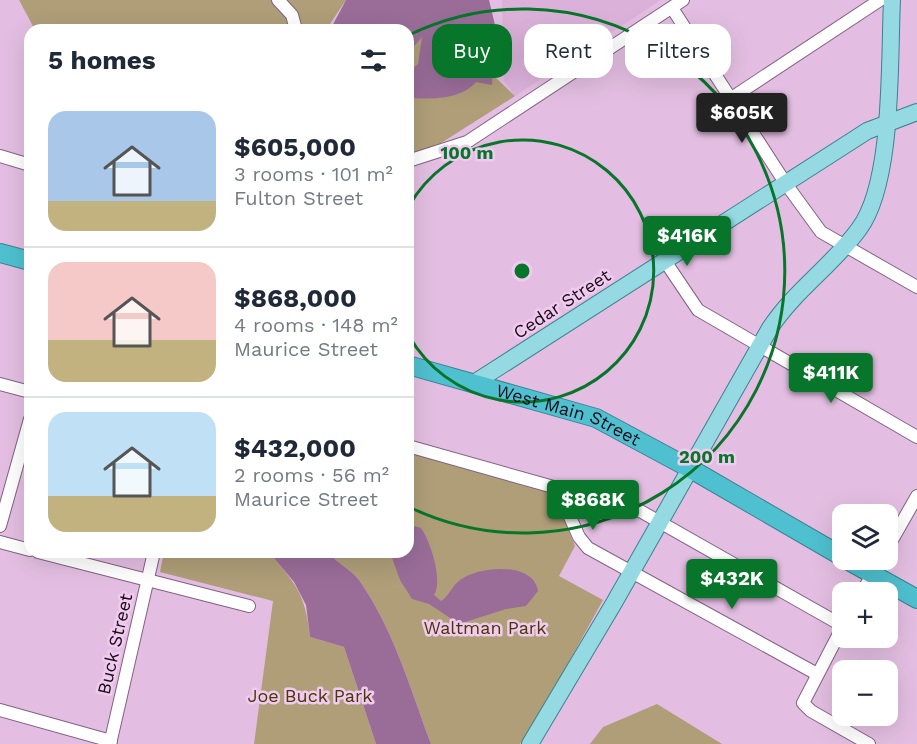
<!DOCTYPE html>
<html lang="en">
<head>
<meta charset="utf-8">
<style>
  :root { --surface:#fff; --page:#f6f6f7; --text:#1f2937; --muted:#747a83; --line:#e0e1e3; --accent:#08762a }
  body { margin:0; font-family:"Work Sans",sans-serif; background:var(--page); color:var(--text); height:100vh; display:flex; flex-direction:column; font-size:22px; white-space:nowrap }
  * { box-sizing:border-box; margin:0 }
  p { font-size:20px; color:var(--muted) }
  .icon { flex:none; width:33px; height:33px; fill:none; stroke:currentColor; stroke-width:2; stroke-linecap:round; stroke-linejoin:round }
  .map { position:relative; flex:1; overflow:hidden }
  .panel { position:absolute; left:24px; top:24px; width:390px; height:534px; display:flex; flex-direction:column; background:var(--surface); border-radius:18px; box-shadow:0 6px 24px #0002 }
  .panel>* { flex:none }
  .top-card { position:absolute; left:432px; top:24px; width:394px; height:54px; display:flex; gap:12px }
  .controls { position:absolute; left:832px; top:504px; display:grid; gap:12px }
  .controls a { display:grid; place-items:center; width:66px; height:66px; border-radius:12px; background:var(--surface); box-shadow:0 6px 24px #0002; font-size:30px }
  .price { position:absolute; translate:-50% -51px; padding:0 14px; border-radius:6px; background:var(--accent); color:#fff; font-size:20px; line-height:39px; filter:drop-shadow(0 2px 3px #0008) }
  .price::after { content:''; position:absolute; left:50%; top:36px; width:18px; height:14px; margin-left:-9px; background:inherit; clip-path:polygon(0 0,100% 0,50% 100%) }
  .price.on { background:#222; color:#fff }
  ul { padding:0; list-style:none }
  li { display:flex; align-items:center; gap:18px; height:150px; padding:0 24px }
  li+li { border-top:2px solid var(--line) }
  li span { display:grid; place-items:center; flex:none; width:168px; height:120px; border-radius:18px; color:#555 }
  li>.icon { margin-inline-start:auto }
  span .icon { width:72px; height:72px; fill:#fffc; stroke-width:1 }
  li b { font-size:26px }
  h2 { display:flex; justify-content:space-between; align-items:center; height:72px; padding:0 24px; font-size:26px }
  .pill { padding:0 21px; border-radius:18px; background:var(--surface); box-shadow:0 6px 24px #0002; font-size:21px; line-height:54px }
  .pill.on { background:var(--accent); color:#fff }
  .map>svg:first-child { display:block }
  .built { fill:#dbb1da }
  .green { fill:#af9e78 }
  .water { fill:#9a6d99 }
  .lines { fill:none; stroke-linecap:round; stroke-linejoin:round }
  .minor-casing { stroke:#836283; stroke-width:14 }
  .major-casing { stroke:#3c818f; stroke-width:18 }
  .highway-casing { stroke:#3c818f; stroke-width:20 }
  .minor { stroke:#fff; stroke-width:12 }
  .major { stroke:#95d9e2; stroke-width:16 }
  .highway { stroke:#4fc0cf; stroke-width:18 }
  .ring { fill:none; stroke:#08762a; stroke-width:3 }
  .labels { text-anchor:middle; stroke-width:5; stroke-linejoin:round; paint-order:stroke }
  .street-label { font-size:18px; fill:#190d19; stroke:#f0cbef }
  .park-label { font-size:18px; fill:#483603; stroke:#f0cbef }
  .centre { fill:#08762a; stroke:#f0cbef; stroke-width:3 }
  .ring-label { font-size:18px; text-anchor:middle; font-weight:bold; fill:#08762a; stroke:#f0cbef; stroke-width:5; stroke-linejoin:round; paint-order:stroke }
</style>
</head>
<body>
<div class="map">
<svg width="917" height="744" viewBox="0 0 917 744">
  <rect width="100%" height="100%" fill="#e3bee2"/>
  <path class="built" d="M502,0H661L515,96L504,81Z"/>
  <g class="green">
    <path d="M19,0H346L326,30H35Z"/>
    <path d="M422,35L459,43L515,96L408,164V53Z"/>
    <path d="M408,452L553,493L575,546L559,576L603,600L543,709L520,744H431C410,688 394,630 359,580C351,569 337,564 329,552H408Z"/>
    <path d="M164,552H269C297,586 305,593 310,637L344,647L376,744H254L273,601L160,572Z"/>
    <path d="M657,704L722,744H590L603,727Z"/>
  </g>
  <g class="water">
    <path d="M346,0H489L495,25L492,85L476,82C460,100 432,99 408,98V72L418,64L422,37L408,53V30H330Z"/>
    <path d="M414,526L421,528C431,542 443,581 434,595L441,601C449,596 452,586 460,580C478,566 534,561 538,591L526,606L506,609L459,624L429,604L412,599L400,580L390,552H408V527Z"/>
    <path d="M269,552H329C337,564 351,569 359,580C394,630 410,688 431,744H376L344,647L310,637L306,605L294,582Z"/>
  </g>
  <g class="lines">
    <defs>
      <g id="minor">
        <path d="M278,0L292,15L296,30"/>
        <path d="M672,8L786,184L821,232L917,287"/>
        <path d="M730,99L880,0"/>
        <path d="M0,156L30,165"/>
        <path d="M408,161L467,142L683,0"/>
        <path d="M665,261L698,310L917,437"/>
        <path d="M0,384L30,392"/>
        <path d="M408,446L557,488L619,499L843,626"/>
        <path d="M557,488L579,537L588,548L817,674"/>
        <path d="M0,526L30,419"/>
        <path d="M0,542L30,550"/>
        <path d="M888,547L917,496"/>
        <path d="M38,552L249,606"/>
        <path d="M862,592L881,560"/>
        <path d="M843,626L803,703L811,711L869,744"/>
        <path d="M0,710L111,741"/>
        <path d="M110,744L154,552"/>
      </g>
      <g id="major">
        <path d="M474,383L850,142L867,131L917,112"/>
        <path d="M530,744L614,603L770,328C795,290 833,265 859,229C894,182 889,60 892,0"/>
      </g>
      <g id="highway">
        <path d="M0,253L30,261"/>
        <path id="s1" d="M408,365L596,418L691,469L843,557"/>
        <path d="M847,560L917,599"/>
      </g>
    </defs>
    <use href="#minor" class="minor-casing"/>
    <use href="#major" class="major-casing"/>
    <use href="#highway" class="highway-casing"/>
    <use href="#minor" class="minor"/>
    <use href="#major" class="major"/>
    <use href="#highway" class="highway"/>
  </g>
  <g class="ring">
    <path d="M409 206A131 131 0 1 1 409 336"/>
    <path d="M409 35A262 262 0 1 1 409 507"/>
  </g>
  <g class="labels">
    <g class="street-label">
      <text transform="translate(562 304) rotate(-33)" y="6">Cedar Street</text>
      <text dy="6" stroke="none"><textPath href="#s1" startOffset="168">West Main Street</textPath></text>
      <text transform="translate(115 644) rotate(-77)" y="6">Buck Street</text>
    </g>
    <g class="park-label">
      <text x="485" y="634">Waltman Park</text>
      <text x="310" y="702">Joe Buck Park</text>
    </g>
  </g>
  <circle cx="522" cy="271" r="9" class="centre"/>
  <g class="ring-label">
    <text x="467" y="159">100 m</text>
    <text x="707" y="463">200 m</text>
  </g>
</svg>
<div class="controls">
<a><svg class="icon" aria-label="layers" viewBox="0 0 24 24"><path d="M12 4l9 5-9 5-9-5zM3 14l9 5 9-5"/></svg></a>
<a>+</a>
<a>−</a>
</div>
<b class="price on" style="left:742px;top:144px">$605K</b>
<b class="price" style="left:687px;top:267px">$416K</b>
<b class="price" style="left:831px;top:404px">$411K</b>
<b class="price" style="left:593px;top:531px">$868K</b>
<b class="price" style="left:732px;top:610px">$432K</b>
<div class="top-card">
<a class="pill on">Buy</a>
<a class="pill">Rent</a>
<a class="pill">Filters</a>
</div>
<section class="panel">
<h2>5 homes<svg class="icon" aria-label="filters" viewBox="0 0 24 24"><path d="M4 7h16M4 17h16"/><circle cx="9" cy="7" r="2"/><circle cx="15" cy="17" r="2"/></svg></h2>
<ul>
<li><span style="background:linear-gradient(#a9c7e8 75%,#c2b280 0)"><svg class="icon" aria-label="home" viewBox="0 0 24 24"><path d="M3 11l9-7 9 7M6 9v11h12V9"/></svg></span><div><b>$605,000</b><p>3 rooms · 101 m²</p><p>Fulton Street</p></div></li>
<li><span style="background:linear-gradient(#f6c9c9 65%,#c2b280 0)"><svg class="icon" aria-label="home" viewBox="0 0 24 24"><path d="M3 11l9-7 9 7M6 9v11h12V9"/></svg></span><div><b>$868,000</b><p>4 rooms · 148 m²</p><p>Maurice Street</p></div></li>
<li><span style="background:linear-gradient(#bfe0f5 70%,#c2b280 0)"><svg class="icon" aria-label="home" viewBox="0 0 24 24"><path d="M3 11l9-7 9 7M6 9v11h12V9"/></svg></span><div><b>$432,000</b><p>2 rooms · 56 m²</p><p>Maurice Street</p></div></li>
</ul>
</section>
</div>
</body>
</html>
